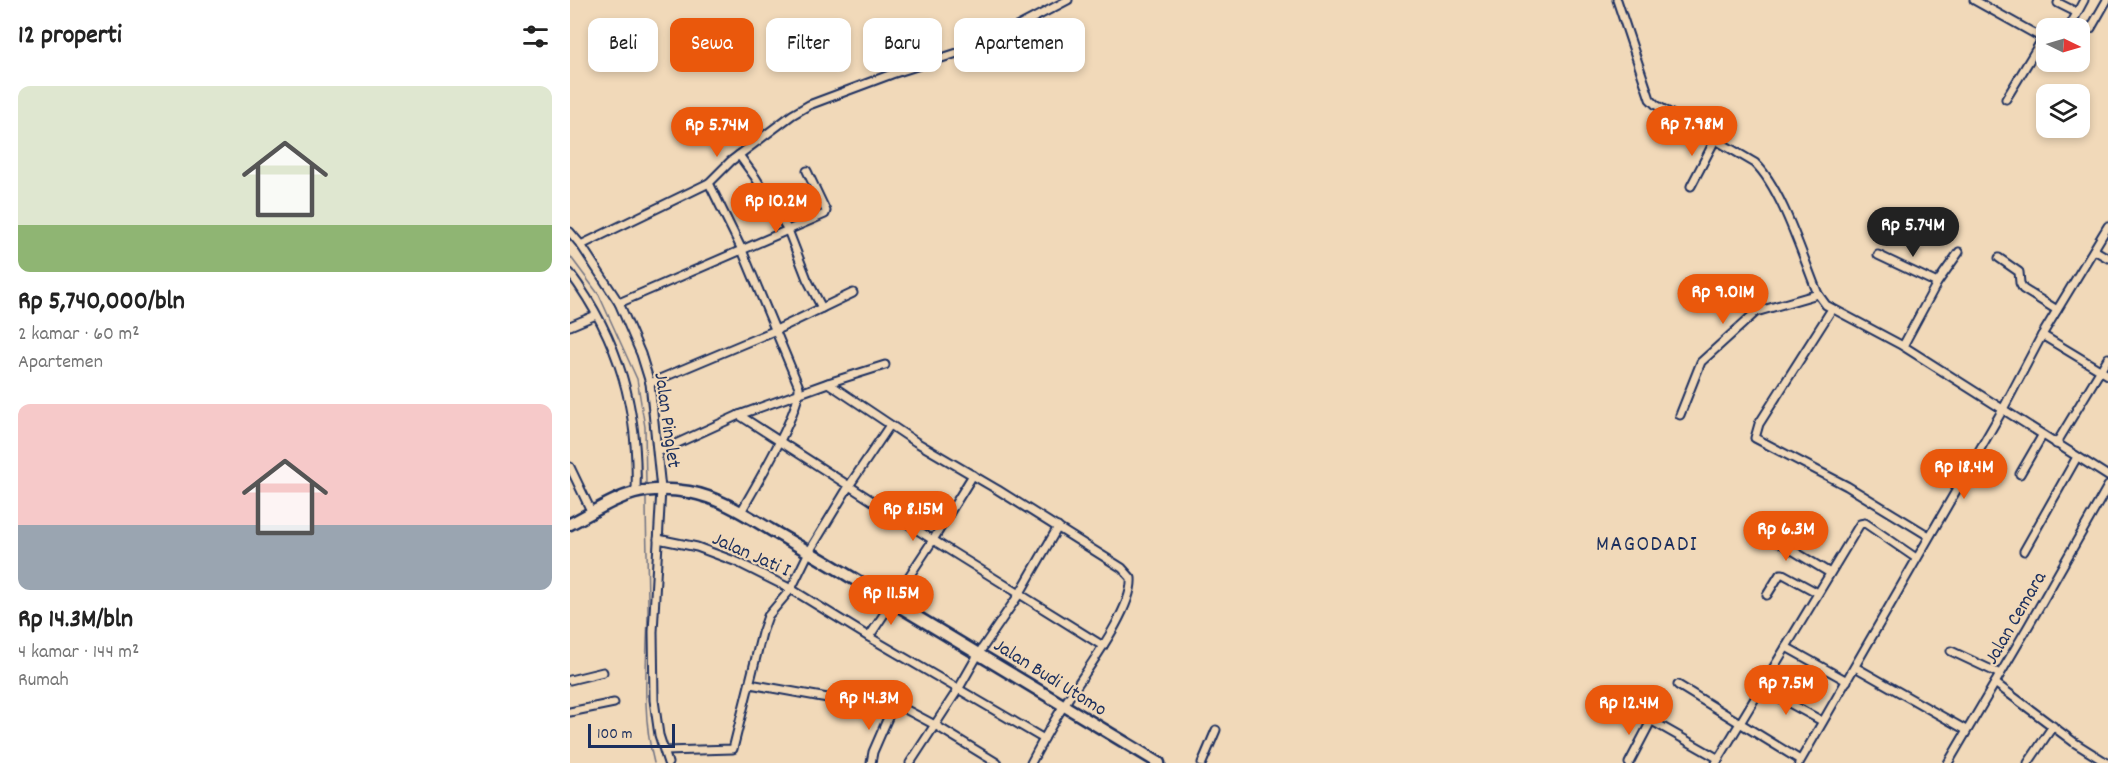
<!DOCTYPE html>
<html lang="id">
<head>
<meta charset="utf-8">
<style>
  :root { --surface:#fff; --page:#f2f2f2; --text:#222; --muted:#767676; --accent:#ea580c }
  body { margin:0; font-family:Dekko,sans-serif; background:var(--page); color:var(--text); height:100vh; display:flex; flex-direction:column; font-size:22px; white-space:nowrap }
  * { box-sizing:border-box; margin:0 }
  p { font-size:20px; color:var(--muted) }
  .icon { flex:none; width:33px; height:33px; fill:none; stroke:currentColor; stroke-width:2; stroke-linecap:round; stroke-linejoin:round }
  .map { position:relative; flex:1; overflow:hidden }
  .details { display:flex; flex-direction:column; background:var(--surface); width:570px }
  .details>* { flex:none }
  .top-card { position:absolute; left:18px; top:18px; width:570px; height:54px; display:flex; gap:12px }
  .needle { width:39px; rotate:95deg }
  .buttons { position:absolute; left:1466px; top:18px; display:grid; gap:12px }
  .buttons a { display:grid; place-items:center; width:54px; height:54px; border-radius:12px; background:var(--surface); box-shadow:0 3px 9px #0003; font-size:30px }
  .scale { position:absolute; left:18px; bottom:15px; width:87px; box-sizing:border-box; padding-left:6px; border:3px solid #1b2f5e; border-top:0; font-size:16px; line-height:21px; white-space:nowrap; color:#1b2f5e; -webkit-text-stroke:4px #f1d9b9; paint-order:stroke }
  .price { position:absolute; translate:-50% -51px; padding:0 14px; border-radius:21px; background:var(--accent); color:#fff; font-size:20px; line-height:39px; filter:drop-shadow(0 2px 3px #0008) }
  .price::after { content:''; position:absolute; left:50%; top:36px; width:18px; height:14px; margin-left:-9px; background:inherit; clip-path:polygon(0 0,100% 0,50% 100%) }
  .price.on { background:#222; color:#fff }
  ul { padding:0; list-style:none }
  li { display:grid; align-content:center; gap:12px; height:318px; padding:0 18px }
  li span { display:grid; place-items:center; height:186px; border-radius:12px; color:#555 }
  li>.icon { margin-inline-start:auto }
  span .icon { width:108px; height:108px; fill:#fffc; stroke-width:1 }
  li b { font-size:26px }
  h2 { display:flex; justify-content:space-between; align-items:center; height:72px; padding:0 18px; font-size:26px }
  .chip { padding:0 21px; border-radius:12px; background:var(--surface); box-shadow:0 3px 9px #0003; font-size:21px; line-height:54px }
  .chip.on { background:var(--accent); color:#fff }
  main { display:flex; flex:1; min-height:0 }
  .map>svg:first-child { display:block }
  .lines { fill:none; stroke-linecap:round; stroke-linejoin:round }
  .stream { stroke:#707282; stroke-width:1.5 }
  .minor-casing { stroke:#1b2f5e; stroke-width:11 }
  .primary-casing { stroke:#1b2f5e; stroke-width:15 }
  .minor { stroke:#f1d9b9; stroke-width:7 }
  .primary { stroke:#f1d9b9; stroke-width:10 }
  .labels { text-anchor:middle; stroke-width:4.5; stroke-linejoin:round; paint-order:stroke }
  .street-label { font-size:20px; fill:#1b2f5e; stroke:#f1d9b9 }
  .quarter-label { font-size:22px; letter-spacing:1.5px; fill:#1b2f5e; stroke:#f1d9b9 }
</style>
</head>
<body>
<main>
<section class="details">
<h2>12 properti<svg class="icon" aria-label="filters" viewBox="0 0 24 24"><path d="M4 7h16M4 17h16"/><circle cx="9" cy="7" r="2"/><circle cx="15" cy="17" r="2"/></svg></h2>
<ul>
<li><span style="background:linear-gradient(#dfe7d0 75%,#8fb573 0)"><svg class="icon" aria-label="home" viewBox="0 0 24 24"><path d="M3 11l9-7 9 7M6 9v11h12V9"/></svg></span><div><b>Rp 5,740,000/bln</b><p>2 kamar · 60 m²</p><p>Apartemen</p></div></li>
<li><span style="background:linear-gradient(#f6c9c9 65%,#9aa5b1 0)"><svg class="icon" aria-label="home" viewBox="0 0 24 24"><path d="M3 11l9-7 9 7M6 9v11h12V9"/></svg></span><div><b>Rp 14.3M/bln</b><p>4 kamar · 144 m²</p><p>Rumah</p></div></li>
</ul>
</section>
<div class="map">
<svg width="1538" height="763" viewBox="0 0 1538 763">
  <rect width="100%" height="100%" fill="#f1d9b9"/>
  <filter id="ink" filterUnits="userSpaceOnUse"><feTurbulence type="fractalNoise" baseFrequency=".0167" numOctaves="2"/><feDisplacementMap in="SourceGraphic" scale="12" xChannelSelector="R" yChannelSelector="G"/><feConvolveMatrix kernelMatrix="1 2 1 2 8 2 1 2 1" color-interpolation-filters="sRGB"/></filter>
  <g filter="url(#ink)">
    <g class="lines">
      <g class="stream">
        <path d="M0,256L29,295L67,379L75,427L76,486"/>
        <path d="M76,496C76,535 78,573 78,612C77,662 71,714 84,763"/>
      </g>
      <defs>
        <g id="minor">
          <path d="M1047,0L1080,99L1086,105L1185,163C1212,189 1233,258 1248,294L1256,305L1333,346L1538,476"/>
          <path d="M1404,0L1476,40"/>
          <path d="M1488,3L1506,12"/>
          <path d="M1499,28L1514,0"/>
          <path d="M1521,28L1537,0"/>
          <path d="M1436,99L1473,38"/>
          <path d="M169,155L185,177L218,230L237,279L252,308"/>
          <path d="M1121,186L1145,140"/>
          <path d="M0,232L11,245L49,303L71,354L80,383L91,489L83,632L84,700L89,735L98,763"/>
          <path d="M11,245L139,183"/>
          <path d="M1524,250L1538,258"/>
          <path d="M1308,255L1367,283"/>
          <path d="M1429,258L1449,272L1450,283L1453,289L1487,310"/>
          <path d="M0,273C49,339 69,410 66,492"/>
          <path d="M49,303L255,214L256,211L237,171"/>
          <path d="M1262,309L1189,424L1185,438L1277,486L1359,536"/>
          <path d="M0,326L26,315"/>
          <path d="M1472,335L1538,375"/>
          <path d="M1333,346L1367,283L1389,252"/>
          <path d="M80,383L206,330L283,293"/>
          <path d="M258,383L315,365"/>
          <path d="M169,415L363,540L533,646"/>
          <path d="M1110,415L1131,362L1186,312L1248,294"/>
          <path d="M1486,444L1538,358"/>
          <path d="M88,452L169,415L258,383L346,442L428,490L552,568L561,578C564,610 510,678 493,707C481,725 471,744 461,763"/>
          <path d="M0,467L22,513"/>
          <path d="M1450,474L1472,436"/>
          <path d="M171,512C185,487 230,412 229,387L172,250L139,183L161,161L222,115L239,105L322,74L412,45L498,0"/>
          <path d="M1202,538L1260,573"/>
          <path d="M88,539L127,547L167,562L221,589L299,637L474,739"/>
          <path d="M1454,551L1507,457"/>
          <path d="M1197,595L1210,574H1213L1248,593"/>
          <path d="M299,637L363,540L403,475"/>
          <path d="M1216,647L1277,681"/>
          <path d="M1381,651L1430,674"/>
          <path d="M1285,667L1396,730"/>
          <path d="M0,680L33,672"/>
          <path d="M1425,683L1505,743L1537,763"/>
          <path d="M180,684L263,699L333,708L365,725L427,763"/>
          <path d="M1108,685L1230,760"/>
          <path d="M1192,688L1252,721"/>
          <path d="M0,712L44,703"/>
          <path d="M1068,713L1149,759"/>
          <path d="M95,751L163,749L192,633L198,616L221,589L239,552L279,486L320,425"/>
          <path d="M301,763L303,752L323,706"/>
          <path d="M340,763L389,688L409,653L450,593L488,527"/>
          <path d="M632,763L646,730"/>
          <path d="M1059,763L1081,721"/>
          <path d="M1146,763L1290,524L1295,523L1346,558"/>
          <path d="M1229,763L1432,411L1472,335L1538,226"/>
          <path d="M1378,763L1459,625L1538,486"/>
          <path d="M1458,763L1483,726"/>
        </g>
        <path id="primary" d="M0,524C46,500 64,483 119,492C148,497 176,515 201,530C227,545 253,560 279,576C382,638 486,701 589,763"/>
      </defs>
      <use href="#minor" class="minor-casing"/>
      <use href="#primary" class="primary-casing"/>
      <use href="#minor" class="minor"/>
      <use href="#primary" class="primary"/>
    </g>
  </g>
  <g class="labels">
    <g class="street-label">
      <text transform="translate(99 420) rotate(82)" y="7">Jalan Pinglet</text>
      <text transform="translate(182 553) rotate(24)" y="7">Jalan Jati I</text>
      <text transform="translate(1444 617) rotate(-60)" y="7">Jalan Cemara</text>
      <text transform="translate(481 676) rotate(32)" y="7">Jalan Budi Utomo</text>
    </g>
    <g class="quarter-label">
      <text x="1077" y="550">MAGODADI</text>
    </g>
  </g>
</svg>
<div class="buttons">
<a><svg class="needle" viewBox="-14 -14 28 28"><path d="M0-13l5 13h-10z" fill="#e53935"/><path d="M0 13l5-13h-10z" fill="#767676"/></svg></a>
<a><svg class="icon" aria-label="layers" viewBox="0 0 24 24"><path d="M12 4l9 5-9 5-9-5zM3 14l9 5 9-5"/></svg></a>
</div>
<div class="scale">100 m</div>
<b class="price" style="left:1122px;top:157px">Rp 7.98M</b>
<b class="price" style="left:147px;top:158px">Rp 5.74M</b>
<b class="price" style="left:206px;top:234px">Rp 10.2M</b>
<b class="price on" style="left:1343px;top:258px">Rp 5.74M</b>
<b class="price" style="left:1153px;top:325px">Rp 9.01M</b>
<b class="price" style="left:1394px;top:500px">Rp 18.4M</b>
<b class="price" style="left:343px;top:542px">Rp 8.15M</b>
<b class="price" style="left:1216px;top:562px">Rp 6.3M</b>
<b class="price" style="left:321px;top:626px">Rp 11.5M</b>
<b class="price" style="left:1216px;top:716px">Rp 7.5M</b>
<b class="price" style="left:299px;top:731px">Rp 14.3M</b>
<b class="price" style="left:1059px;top:736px">Rp 12.4M</b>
<div class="top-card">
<a class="chip">Beli</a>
<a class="chip on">Sewa</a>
<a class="chip">Filter</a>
<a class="chip">Baru</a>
<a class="chip">Apartemen</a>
</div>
</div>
</main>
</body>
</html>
